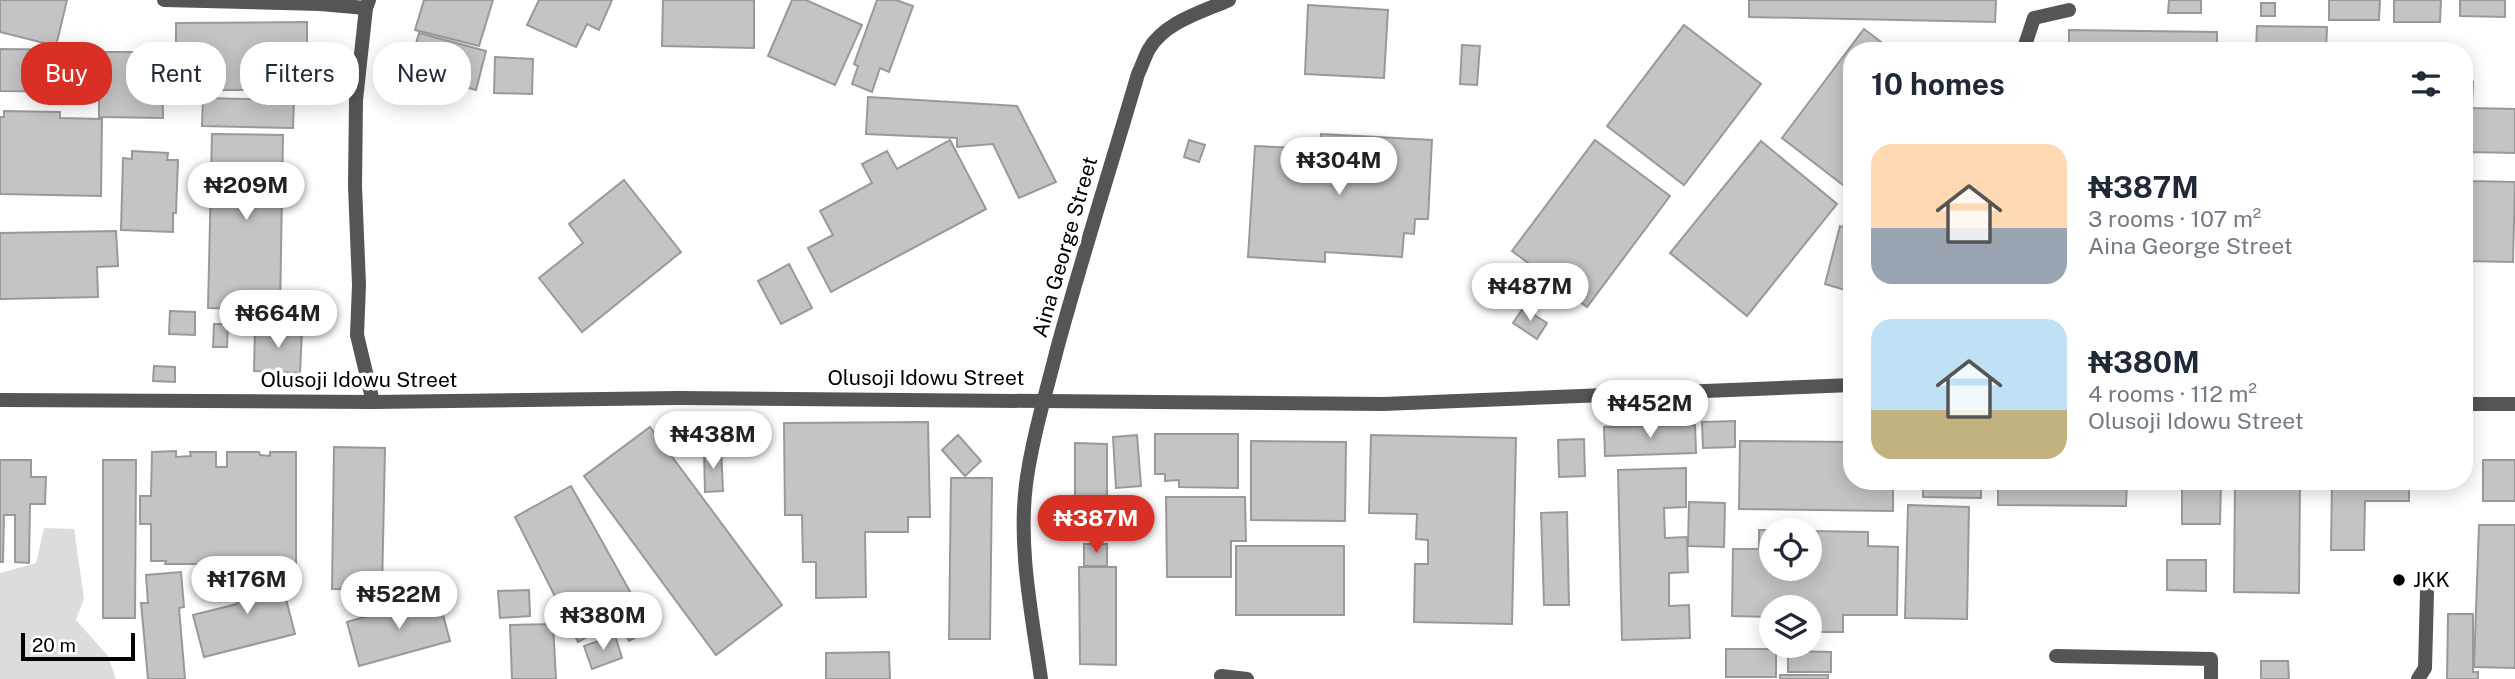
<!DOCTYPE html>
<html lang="en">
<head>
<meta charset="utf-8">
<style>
  :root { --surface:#fff; --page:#f6f6f7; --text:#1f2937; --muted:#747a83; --accent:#d93025 }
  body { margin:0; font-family:"Public Sans",sans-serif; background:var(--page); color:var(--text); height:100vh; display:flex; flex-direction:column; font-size:26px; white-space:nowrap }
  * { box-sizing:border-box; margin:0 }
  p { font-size:23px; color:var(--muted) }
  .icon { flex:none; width:38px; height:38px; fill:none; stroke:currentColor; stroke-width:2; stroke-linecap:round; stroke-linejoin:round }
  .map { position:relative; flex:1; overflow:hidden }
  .sheet { position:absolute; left:1843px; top:42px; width:630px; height:448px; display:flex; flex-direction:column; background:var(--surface); border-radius:28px; box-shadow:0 4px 18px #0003 }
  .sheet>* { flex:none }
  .guide { position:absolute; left:21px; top:42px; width:665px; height:63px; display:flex; gap:14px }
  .tools { position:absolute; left:1759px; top:518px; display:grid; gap:14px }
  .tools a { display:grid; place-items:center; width:63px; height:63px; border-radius:50%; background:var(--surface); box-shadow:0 4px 18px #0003; font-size:35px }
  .scale { position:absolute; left:21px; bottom:18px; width:114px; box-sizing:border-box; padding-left:7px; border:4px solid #000; border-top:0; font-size:19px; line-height:24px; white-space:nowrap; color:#000; -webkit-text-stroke:5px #fff; paint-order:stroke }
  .price { position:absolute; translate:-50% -60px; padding:0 16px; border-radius:24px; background:#fff; color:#222; font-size:23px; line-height:46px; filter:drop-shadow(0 2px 4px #0008) }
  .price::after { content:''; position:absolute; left:50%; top:42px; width:21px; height:16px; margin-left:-10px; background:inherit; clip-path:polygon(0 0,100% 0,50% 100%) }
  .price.active { background:var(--accent); color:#fff }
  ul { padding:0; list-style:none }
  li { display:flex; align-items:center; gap:21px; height:175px; padding:0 28px }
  li span { display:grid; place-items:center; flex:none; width:196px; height:140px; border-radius:21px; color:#555 }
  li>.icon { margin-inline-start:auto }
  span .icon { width:84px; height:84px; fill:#fffc; stroke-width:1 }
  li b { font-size:30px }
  h2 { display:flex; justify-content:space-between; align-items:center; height:84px; padding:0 28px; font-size:30px }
  .tag { padding:0 24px; border-radius:28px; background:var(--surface); box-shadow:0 4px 18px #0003; font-size:24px; line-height:63px }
  .tag.active { background:var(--accent); color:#fff }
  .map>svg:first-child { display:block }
  .green { fill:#dcdcdc }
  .building { fill:#c4c4c4; stroke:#999; stroke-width:2 }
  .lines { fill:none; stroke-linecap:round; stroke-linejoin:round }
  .service { stroke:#555; stroke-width:14 }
  .minor { stroke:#555; stroke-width:14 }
  .poi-dot { fill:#000; stroke:#fff; stroke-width:2.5 }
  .labels { text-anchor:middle; stroke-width:7; stroke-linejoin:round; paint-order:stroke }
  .street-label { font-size:21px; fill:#000; stroke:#fff }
  .poi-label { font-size:21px; fill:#000; stroke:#fff; text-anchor:start }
</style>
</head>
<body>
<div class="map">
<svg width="2515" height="679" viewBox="0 0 2515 679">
  <rect width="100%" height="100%" fill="#fff"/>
  <path class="green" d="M44,528L74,529L84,598L76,620L108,656L116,679H0V573L36,563Z"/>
  <g class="building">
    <path d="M0,0H67L56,46L0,32Z"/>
    <path d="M424,0H493L479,46L415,30Z"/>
    <path d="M539,0H612L599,30L587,24L576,47L527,25Z"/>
    <path d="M663,0H754V48L662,46Z"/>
    <path d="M792,0H806L862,25L835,85L768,56Z"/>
    <path d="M877,0H896L913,6L889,72L880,68L872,92L852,84L858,66L854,64Z"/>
    <path d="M1749,0H1996L1995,22L1749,17Z"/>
    <path d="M2169,0H2201V13H2168Z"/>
    <path d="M2329,0H2380L2379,20H2329Z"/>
    <path d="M2394,0H2441L2440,22H2394Z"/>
    <path d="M2460,0H2505V17L2460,16Z"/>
    <rect x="2261" y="3" width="14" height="13"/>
    <path d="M1308,5L1388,10L1384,78L1305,74Z"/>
    <path d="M307,22V90H176V23Z"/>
    <path d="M1684,25L1761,84L1684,185L1607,126Z"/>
    <path d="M2257,26L2327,27L2326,51H2256Z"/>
    <path d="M1864,29L1893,51H1852V192L1782,138Z"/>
    <path d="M2069,30L2217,32V51H2069Z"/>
    <path d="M419,33L486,51L476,90L408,72Z"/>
    <path d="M1462,45L1480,46L1477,85L1460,84Z"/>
    <path d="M0,49L83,50V92L0,91Z"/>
    <path d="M99,52H162L163,118L99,117Z"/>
    <path d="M495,57L533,59L532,94L494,93Z"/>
    <path d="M2464,82H2473L2472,108L2515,109V153L2470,152L2469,181L2515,182L2513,262L2464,261Z"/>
    <path d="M868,97L1017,106L1056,182L1019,198L993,144L957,147V138L866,134Z"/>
    <path d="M203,98L294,100L293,128L202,126Z"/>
    <path d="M4,111L60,112V118L102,119L101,196L0,194V117H4Z"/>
    <path d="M212,134L283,135L280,310L208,308Z"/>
    <path d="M1321,134L1432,140L1428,219H1415L1414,234L1404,233L1402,257L1325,252V262L1248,257L1255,146L1320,149Z"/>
    <path d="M950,140L986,209L831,292L808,248L833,235L820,211L872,183L862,164L887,151L897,169Z"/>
    <path d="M1189,140L1205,145L1199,162L1184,157Z"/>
    <path d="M1595,140L1670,196L1587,307L1512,251Z"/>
    <path d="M1761,141L1837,204L1747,316L1670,253Z"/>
    <path d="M132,151L168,153L167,160H178L176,213H173V232L121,230L123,158L132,159Z"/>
    <path d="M624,180L681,252L582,332L539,278L583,243L569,224Z"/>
    <path d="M1840,226L1852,229V292L1825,284Z"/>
    <path d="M116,231L118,266L97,267L98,297L0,299V233Z"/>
    <path d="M789,264L812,308L781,324L758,281Z"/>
    <path d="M1523,308L1547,323L1537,339L1513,323Z"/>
    <path d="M170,311L195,312V335L169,334Z"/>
    <path d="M214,324H228L227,347H213Z"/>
    <path d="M255,328L302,330L300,373L254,371Z"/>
    <path d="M154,366L175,367V382L153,381Z"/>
    <path d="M1735,421V447L1703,448L1702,422Z"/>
    <path d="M928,422L930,517H908V532H865L866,597L816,598V562H803L802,515H785L784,423Z"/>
    <path d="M1695,425L1696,453L1605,456L1604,427Z"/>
    <path d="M650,427L782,605L716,655L584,476Z"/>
    <path d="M1155,434H1238V488L1179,487V480L1165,481V474H1155Z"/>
    <path d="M958,435L981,461L965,476L942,450Z"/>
    <path d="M1137,435L1141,486L1116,488L1113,437Z"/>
    <path d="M1371,435L1516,438L1512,624L1414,622L1415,564H1428V540L1416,539L1417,514L1369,513Z"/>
    <path d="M1584,439L1585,476L1559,477L1558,440Z"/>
    <path d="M1251,441L1346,442L1345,521L1251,520Z"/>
    <path d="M1740,441L1852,442V481H1893V511L1739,509Z"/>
    <path d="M1075,443L1107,444V540L1075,539Z"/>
    <path d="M334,447L385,448L382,590L332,589Z"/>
    <path d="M721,450L723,491L705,492L704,451Z"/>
    <path d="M176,451V457L191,456L190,452H216V467H227V452H259L260,455L270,456V452H296V564L234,562V564H165L166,561H151V524H140V496H151L152,452Z"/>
    <path d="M0,460H31V477H46L45,504H30L29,563L15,562V515H4L3,562H0Z"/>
    <path d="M103,460H136L135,618H103Z"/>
    <rect x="2483" y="460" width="32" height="41"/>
    <path d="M1686,468V507L1664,508L1665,538L1687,537L1688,572L1669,573V606L1689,605L1690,638L1622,640L1618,470Z"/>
    <path d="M951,478H992L990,639H949Z"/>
    <path d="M1923,481H1981V498L1923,497Z"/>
    <path d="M1998,481H2127L2126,506L1998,505Z"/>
    <path d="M2182,481H2221L2220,524H2182Z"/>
    <path d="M2235,481H2300L2299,593L2234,592Z"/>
    <path d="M2332,481H2409V501H2365L2364,550H2331Z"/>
    <path d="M571,486L651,629L629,641L617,620L578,642L515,517Z"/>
    <path d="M1166,497H1245L1246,541H1231V577H1167Z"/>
    <path d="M1689,502L1725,503L1724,547L1688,546Z"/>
    <path d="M1908,505L1969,507L1967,619L1905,618Z"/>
    <path d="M1567,512L1569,605H1544L1541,513Z"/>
    <path d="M2479,525H2515V668L2474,667Z"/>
    <path d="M1759,530H1771V569H1810V531L1868,532V546L1898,547L1897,615H1843V632H1810V607H1771V617L1732,616L1733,549H1759Z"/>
    <rect x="1084" y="544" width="23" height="22"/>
    <rect x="1236" y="546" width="108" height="69"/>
    <path d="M2167,560H2206V591L2167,590Z"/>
    <path d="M1079,567H1116V665L1080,664Z"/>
    <path d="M278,568L295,634L204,657L193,615L237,604L231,581Z"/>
    <path d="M181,572L184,607L179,608L185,679H148L141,603H148L146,575Z"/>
    <path d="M529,590L530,616L500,618L498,591Z"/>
    <path d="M438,596L450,641L359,666L347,622Z"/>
    <path d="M2448,614H2473V672H2478V679H2447Z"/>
    <path d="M553,624L556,679H512L510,625Z"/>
    <path d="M615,635L622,658L592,669L584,646Z"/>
    <rect x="1726" y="649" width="50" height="28"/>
    <path d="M1788,651L1831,652V672H1788Z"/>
    <path d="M889,652L890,679H826V653Z"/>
    <path d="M2261,661H2288L2289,679H2261Z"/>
    <rect x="1780" y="675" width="48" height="4"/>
  </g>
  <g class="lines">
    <g class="service">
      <path d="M164,0L320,4L366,8"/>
      <path d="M2023,51L2034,18L2069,10"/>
      <path d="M2056,656L2211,659V679"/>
      <path d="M1221,676L1247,679"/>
      <path d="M2418,679L2425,668L2427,592"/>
    </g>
    <g class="minor">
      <path d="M369,0L366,8L356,100L355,186L359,285L357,335L373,402"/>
      <path d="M0,400L373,402L679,398L1383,404L1852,385"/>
      <path d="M2464,404H2515"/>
      <path d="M1041,679C1032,615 1018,549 1026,484C1032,439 1046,393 1057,349C1082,257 1111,166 1138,74C1142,66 1145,56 1149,49C1165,22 1202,12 1229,0"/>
    </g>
  </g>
  <circle class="poi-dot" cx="2399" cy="580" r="7"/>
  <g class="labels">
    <g class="street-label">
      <text transform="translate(1065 247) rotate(-74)" y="7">Aina George Street</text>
      <text x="926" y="385">Olusoji Idowu Street</text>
      <text x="359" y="387">Olusoji Idowu Street</text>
    </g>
    <g class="poi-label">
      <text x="2413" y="587">JKK</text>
    </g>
  </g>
</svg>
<div class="tools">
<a><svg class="icon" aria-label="locate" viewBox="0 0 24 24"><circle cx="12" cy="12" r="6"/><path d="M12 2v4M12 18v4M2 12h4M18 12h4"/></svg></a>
<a><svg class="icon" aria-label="layers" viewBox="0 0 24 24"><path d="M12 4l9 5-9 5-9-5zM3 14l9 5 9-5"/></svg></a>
</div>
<div class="scale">20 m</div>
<b class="price" style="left:1339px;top:197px">₦304M</b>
<b class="price" style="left:246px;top:222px">₦209M</b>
<b class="price" style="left:1530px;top:323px">₦487M</b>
<b class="price" style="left:278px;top:350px">₦664M</b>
<b class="price" style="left:1650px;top:440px">₦452M</b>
<b class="price" style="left:713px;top:471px">₦438M</b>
<b class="price active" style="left:1096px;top:555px">₦387M</b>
<b class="price" style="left:247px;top:616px">₦176M</b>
<b class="price" style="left:399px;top:631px">₦522M</b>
<b class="price" style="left:603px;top:652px">₦380M</b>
<div class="guide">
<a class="tag active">Buy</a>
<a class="tag">Rent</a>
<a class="tag">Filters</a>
<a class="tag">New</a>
</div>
<section class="sheet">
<h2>10 homes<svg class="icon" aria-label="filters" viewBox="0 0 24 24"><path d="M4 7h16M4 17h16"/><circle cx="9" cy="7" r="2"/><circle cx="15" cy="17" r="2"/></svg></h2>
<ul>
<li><span style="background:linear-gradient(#ffd9b3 60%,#9aa5b1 0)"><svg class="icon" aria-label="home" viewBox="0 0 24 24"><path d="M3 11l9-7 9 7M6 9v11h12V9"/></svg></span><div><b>₦387M</b><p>3 rooms · 107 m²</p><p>Aina George Street</p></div></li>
<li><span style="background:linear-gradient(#bfe0f5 65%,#c2b280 0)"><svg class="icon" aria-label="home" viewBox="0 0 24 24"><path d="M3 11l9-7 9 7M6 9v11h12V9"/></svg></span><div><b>₦380M</b><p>4 rooms · 112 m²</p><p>Olusoji Idowu Street</p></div></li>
</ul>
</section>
</div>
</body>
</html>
